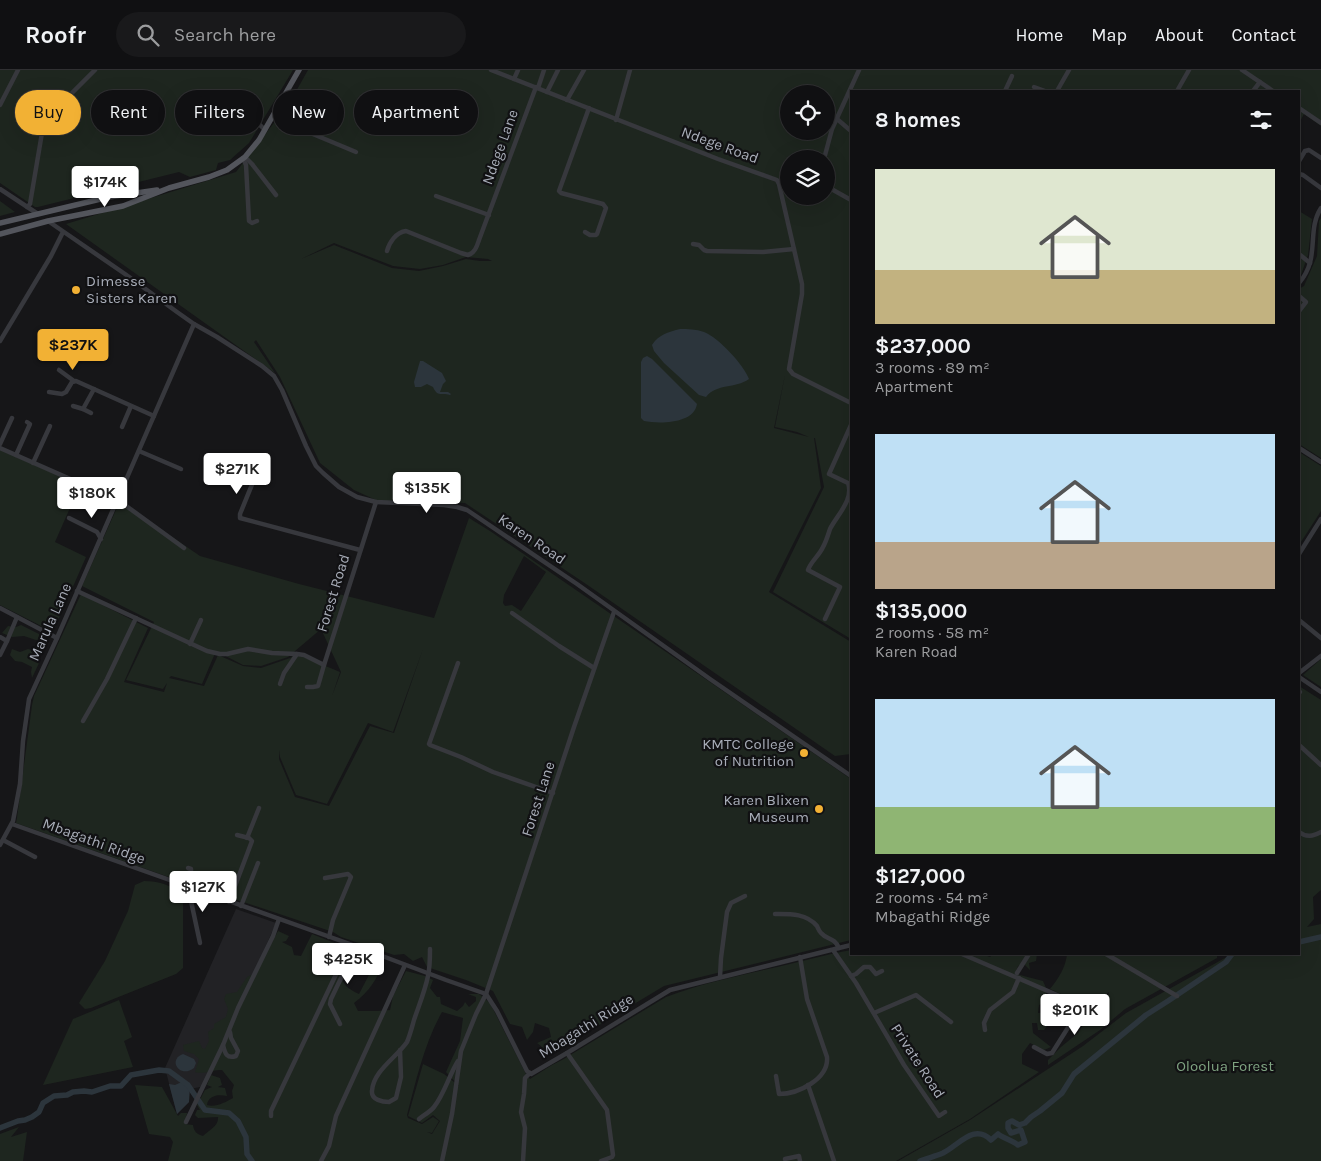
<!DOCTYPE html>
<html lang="en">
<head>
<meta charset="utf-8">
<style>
  :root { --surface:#101012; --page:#19191b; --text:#f1f3f6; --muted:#9c9d9f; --line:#303032; --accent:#f2b134 }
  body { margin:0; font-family:Karla,sans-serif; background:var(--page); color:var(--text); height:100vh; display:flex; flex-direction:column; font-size:19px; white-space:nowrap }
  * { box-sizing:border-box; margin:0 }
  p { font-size:16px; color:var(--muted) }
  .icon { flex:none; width:28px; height:28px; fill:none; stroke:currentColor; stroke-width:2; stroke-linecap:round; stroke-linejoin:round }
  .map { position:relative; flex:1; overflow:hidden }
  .sheet { position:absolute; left:850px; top:20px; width:450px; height:865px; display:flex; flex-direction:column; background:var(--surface); border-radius:0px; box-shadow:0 5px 20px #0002,0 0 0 1px var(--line) }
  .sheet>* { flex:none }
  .hud { position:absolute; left:15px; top:20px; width:475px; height:45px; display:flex; gap:10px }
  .tools { position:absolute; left:780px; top:15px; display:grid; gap:10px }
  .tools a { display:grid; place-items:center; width:55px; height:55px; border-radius:50%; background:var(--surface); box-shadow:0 5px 20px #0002,0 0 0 1px var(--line); font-size:25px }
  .price { position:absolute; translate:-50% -42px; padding:0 11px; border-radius:5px; background:#fff; color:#222; font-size:16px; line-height:32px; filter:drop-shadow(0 1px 2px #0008) }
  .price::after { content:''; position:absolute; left:50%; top:30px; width:15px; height:11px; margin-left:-8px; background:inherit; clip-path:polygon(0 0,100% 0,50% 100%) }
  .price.active { background:var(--accent); color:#111 }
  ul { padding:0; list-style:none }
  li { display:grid; align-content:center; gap:10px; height:265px; padding:0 25px }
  li span { display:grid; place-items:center; height:155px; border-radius:0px; color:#555 }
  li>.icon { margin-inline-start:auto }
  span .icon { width:90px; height:90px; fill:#fffc; stroke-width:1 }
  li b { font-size:21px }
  h2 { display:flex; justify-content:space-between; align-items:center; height:60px; padding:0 25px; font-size:21px }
  .pill { padding:0 18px; border-radius:22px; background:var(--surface); box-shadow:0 5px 20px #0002,0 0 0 1px var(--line); font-size:18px; line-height:45px }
  .pill.active { background:var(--accent); color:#111 }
  header { display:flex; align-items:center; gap:30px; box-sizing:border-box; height:70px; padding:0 25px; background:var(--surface); border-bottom:1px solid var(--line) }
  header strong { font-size:24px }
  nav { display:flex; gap:28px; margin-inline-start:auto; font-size:18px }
  .search { width:350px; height:45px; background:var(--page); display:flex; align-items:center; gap:12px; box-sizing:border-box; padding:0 18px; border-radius:28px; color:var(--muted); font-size:19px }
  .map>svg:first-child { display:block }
  .built { fill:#222225 }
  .green { fill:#1e261f; fill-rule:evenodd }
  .water { fill:#2c353c }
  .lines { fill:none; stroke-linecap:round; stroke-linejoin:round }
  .river { stroke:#2c353c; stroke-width:5.5 }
  .minor { stroke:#37383d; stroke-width:4.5 }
  .major { stroke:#53555c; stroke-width:5.5 }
  .poi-dot { fill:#f2b134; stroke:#111113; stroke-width:2 }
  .labels { text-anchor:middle; stroke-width:4.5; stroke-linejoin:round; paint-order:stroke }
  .street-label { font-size:15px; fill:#a8adb8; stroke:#111113 }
  .poi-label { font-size:15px; fill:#a8adb8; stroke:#111113; text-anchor:end }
  .park-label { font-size:15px; fill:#7fa381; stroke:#111113 }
</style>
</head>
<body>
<header>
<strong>Roofr</strong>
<div class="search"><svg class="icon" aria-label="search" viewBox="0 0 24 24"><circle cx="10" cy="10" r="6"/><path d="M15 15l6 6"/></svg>Search here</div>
<nav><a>Home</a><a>Map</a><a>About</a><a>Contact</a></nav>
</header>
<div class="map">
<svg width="1321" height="1091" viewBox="0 0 1321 1091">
  <rect width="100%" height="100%" fill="#161618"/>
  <path class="built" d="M236,839L276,853L204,1015L200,1017L190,1019L189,1032L177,1044L165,998Z"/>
  <g class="green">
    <path d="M0,0H293L249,73L230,90L218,93L216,100L190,107L179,102L38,137H35L0,113Z"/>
    <path d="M308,0H1321V56L1304,44L1299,53V21H851V569L773,522L824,417L815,368H814L821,418L769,522L851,572V684L835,686L586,514L465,433L383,432L376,430L354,420L320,393L280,307L256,270L254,272L275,303L66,154L236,102L290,32ZM789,24H826V61H789ZM789,89H826V126H789ZM334,173L393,196L420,199L443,195L466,187L488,189L492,191H480L466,189L443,196L419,201L392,198L334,175L301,189ZM785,305L775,357L797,362L809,367L774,358Z"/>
    <path d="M0,131L15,142L0,146Z"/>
    <path d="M1299,141L1312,149L1308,185L1301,205L1299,207Z"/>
    <path d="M1321,148V388L1299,374V219L1304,216L1317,186L1319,151Z"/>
    <path d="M0,380L80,415L55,472L86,487L53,562L0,535Z"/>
    <path d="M1299,382L1321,396V441L1299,475Z"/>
    <path d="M120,431L200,486L299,514L434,548L469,448L490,461L851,709V870L664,916L566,975L555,980H546L537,973L551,967L549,958L535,953L533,962L527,970L522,957L510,954L493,921L466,910L427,897L422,887L413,891L404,884L394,885L341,867L333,862L163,805L16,753L17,748L32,635L34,626L81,524L148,558L124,612L164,622L167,613L163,619L126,610L154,552L82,516ZM524,486L546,502L521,541L512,535L505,536L503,533L504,525ZM321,559L341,602L332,626L340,602L304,587L294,585L290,588L261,598L243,596L218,585L204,616L169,608L171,606L202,614L216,581L243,595L261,596L288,587ZM423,579L394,663L370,656L329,736L295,727L279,689V680L280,687L296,725L327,734L368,653L393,662Z"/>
    <path d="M21,555L39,564L42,569L36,570L24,566L12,567L2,563L8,556L16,557Z"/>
    <path d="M12,579L20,582L28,579L36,581L40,585L39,593L32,608L31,602L32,597L22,592L15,591L10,585Z"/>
    <path d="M1321,589V617L1303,605Z"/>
    <path d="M1299,616L1321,630V820L1313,827L1314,849L1307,857L1321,854V1091H898L970,1050L1083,976L1126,943L1232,884H1299Z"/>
    <path d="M144,811C158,811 172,815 183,825V898L176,904L91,938L85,939L79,933L105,891L128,841L135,815Z"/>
    <path d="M278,861L289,866L286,871L282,872L292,877L294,885L301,886L312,864L352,880L340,903C344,916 347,918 359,924L371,901V893L361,890L359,887L374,886L384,892C376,910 370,921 354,933L358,941H377L390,940L393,926L406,901L425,906L433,910L430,918L437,927H440L441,934L457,941L463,936L465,932L469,937L476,931V927L468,924H479L490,933L526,1004L530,1009L552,995L562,990L666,927C699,914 733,907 768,899C796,893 823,885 851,880V884H982L990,887L993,884H1037L1036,891L1029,893L1030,900L1025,895L1018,896L1016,902L1020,905L1043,911L1046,918V932L1039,935L1038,943L1052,941V950L1044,960H1038L1037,953H1032L1033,963L1051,977L1044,980L1030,973L1022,984V994L1039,1002L970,1049L896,1091H168L173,1072L170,1067L149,1064L135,1015L162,1017L178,1046L181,1043H187L185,1054L193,1055C194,1062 197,1064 203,1066C209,1060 219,1056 218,1047L198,1048L195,1045L197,1040H200L197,1035L205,1020L212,1017L207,1015L211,1005L220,1008L222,1015L218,1017L225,1018L227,1026C219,1024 208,1025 207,1035C215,1038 226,1032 233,1028L232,1021L234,1015L222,1000C212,999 205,1005 195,1002L199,989L194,984L184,981L183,975L199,971L202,978L205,979L209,971L208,962L214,958V954L226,947L228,939L224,929L226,924L237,922L247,907L257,902ZM442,942L463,948L460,971L446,1002L459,1016L444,1004L423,994L408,1046L422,1053L433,1045L440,1051L432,1064L427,1062L432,1063L439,1051L433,1047L422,1054L408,1048L407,1045C416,1011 424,974 442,942Z"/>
    <path d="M1067,884H1217V888L1125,939L1100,960L1048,995V990L1061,977L1078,963L1086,950L1098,943L1105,935L1109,922L1095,932L1086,927L1077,928L1062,936L1061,924L1050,919C1058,909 1066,897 1067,884Z"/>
    <path d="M119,930L132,967L124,971L133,997L43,1015L73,949Z"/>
    <path d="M19,1057L11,1067L27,1062L23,1091H0V1064Z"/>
  </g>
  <g class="water">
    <path d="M680,259C688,259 696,259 704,262C718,267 744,295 749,309C735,319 717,313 706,327L699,325L664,293L654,281L652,275C659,264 669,262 680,259Z"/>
    <path d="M647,286L652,289L697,334C694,354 659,354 644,351L641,348V292L643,288Z"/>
    <path d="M420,291H423L442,303L446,311L443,314L440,322H448L451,324L450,325C441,322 438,328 433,317L427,314L421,317H415L414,312Z"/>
    <path d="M183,984L194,989L196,993L194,998C180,1009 167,990 183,984Z"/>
    <path d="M184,1011L190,1013L189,1032L177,1044L169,1014L175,1015Z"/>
  </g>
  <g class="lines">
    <g class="river">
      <path d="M1299,872L1321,867"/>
      <path d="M0,1058L18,1051L25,1050L32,1047L39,1042L43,1033L54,1026L67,1025L73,1022L84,1021L92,1022L110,1016H121L131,1005L159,1000L169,1001L188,1015L205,1040L229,1043L238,1051L246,1067L247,1084L252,1091"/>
      <path d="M920,1091C928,1088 936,1086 943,1083C959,1075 974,1053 991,1070L998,1064C1001,1067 1013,1071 1018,1075L1025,1072L1021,1060L1011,1063L1008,1058V1053L1012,1051L1019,1055L1025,1053L1031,1047L1040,1041L1062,1023L1074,1004L1146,945L1168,931L1226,892L1232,884"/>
    </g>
    <g class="minor">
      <path d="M491,0L718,89L777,110L779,114L802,214V224L789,299L793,304L851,333"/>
      <path d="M1242,0L1273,21"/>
      <path d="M514,9L518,0"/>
      <path d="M1034,17L1045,21"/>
      <path d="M538,18L544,0"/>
      <path d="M1005,21L1012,6"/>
      <path d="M1057,21L1069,0"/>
      <path d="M1177,21L1189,0"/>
      <path d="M1253,21L1260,12"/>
      <path d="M547,22L558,0"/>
      <path d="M567,30L584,0"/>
      <path d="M0,35L18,0"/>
      <path d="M1299,38L1321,53"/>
      <path d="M234,42L245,48L250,47H252L265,60"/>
      <path d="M272,47L356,82"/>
      <path d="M837,49L851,61"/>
      <path d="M616,50L630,0"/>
      <path d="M245,87L252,94L276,125"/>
      <path d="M243,88L246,95L249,151L252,153L257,151"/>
      <path d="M824,89L832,59L859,0"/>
      <path d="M1299,91L1305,81L1309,80L1321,88"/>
      <path d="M1299,104L1303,105L1321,118"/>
      <path d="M826,116L851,130"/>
      <path d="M0,119L38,144"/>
      <path d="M436,126L489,145"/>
      <path d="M27,137L30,134L31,128L44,51L95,0"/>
      <path d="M48,151L125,204L177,242L194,254L217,267L262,296L274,306L282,320L306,376L316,396L323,403L339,417L357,427L376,432L444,435L457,437L467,440L577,514L710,609L851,706"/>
      <path d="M585,162L590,165H596L597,164L606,138L603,134L561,123L559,121L589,38"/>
      <path d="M693,174L699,175L704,180L707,181L763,182L794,179"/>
      <path d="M387,181C389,173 396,162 406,161L461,183L468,185C475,183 477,176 479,170L536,17"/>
      <path d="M1299,184L1310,193"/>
      <path d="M1299,213C1321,188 1306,161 1321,138"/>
      <path d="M1299,226L1306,232L1299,241"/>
      <path d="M0,271L51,186L63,162"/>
      <path d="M59,300L74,311"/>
      <path d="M49,322L62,324L66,322L72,312L76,311L154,346"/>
      <path d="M73,336L83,339L91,343"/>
      <path d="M83,339L94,319"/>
      <path d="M122,357L131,336"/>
      <path d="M0,374L12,348"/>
      <path d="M0,378L118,430L184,478"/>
      <path d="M1299,378L1321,392"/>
      <path d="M139,381L181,399"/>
      <path d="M16,385L30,354L27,352"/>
      <path d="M33,393L50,356"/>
      <path d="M260,395L240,444V448L360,480"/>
      <path d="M69,448L97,462L101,469"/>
      <path d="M1299,484L1321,449"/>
      <path d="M77,521L207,581L220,584H227L248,579L272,583L297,584L304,585L324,595L376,432"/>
      <path d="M0,538L57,568"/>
      <path d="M512,543L559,576L594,598"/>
      <path d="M825,549L840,517L808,500C811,491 819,486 823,477C826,472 828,465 830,459C837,445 854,430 848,413L829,404L851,355"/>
      <path d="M1299,550L1321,568"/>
      <path d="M0,567L7,571L0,585"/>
      <path d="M7,571L17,547"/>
      <path d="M190,574L201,550"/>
      <path d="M458,593L429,674L430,675L461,687L493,702L553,723"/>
      <path d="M1299,603L1321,586"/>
      <path d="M1299,607L1321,622"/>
      <path d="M280,614L284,603L297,584"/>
      <path d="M307,617H313L318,616L324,595"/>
      <path d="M1299,623L1300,622"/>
      <path d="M83,651L107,609L136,548"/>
      <path d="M1299,675L1321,695"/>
      <path d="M12,754L361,878L446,910L486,924L497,941L527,1001L531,1004L567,983L670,920L851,875"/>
      <path d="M1299,762C1307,768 1313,766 1321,762"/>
      <path d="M247,768L259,738"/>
      <path d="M3,770L35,787"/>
      <path d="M0,775L13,751L20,714L23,671L29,629L57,568L194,254"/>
      <path d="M325,808L348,804L351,807L333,850L329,867"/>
      <path d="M186,817L191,803V799L188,798"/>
      <path d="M188,817L200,873"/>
      <path d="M229,832L252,771L249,768L237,765"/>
      <path d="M241,836L258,793"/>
      <path d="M775,844C789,844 806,843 817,856C818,858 819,861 821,863C827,870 834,867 839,878"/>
      <path d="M833,880L856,913L904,995L939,1046L945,1042"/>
      <path d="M962,884L1071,931L1081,937L1052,983L1047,984L1034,977"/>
      <path d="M1106,884L1177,926"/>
      <path d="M1017,903L1029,884"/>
      <path d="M851,906L856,904L864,897H870L876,904L882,901"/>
      <path d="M720,907L721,888L727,842L731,833L745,826"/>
      <path d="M874,943L916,925L951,952"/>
      <path d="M340,954L330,934L331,929L356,877"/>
      <path d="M985,960L984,953L990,940L1013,922L1019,908"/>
      <path d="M223,975C225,984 227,989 236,986L238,981L231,968L230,962"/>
      <path d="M400,980L401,1007L396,1028L389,1032C383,1032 371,1030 372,1021C373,1001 397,987 407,972C410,965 412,957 414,950C419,935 425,921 428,906C430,897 430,888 430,879"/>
      <path d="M567,983L607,1040L613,1085L612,1087L601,1091"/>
      <path d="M776,1006L779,1024C798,1024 829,1009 827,987L807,929L800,887"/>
      <path d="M808,1015L834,1091"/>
      <path d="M271,1046V1041L350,875"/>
      <path d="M419,1049C424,1045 430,1042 434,1037C445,1023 449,1005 458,991"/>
      <path d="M186,1052L223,975L238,938L273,866L279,849"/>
      <path d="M785,1089L799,1086L800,1091"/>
      <path d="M321,1091L329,1076L336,1046L405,895"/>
      <path d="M442,1091L452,1044L461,981L476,944L486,924L574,657L614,542"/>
      <path d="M523,1091L525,1058L521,1042L524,1024L525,1008L530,1003"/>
    </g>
    <g class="major">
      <path d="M0,153L109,127L157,120"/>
      <path d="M0,164L48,151L123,136L169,118L209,107L227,100L245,87L259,70L299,0"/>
    </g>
  </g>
  <g class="poi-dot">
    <circle cx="76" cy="220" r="5"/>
    <circle cx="804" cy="683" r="5"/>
    <circle cx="819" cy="739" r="5"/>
  </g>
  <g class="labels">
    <g class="street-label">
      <text transform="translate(720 75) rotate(20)" y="5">Ndege Road</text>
      <text transform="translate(500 77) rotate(-70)" y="5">Ndege Lane</text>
      <text transform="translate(532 469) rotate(34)" y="5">Karen Road</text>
      <text transform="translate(333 523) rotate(-73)" y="5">Forest Road</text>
      <text transform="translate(50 552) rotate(-66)" y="5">Marula Lane</text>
      <text transform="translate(538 729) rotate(-72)" y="5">Forest Lane</text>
      <text transform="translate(94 771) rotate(20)" y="5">Mbagathi Ridge</text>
      <text transform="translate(586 956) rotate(-32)" y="5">Mbagathi Ridge</text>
      <text transform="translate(918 991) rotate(57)" y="5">Private Road</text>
    </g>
    <g class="poi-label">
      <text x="86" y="216" text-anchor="start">Dimesse<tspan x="86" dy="17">Sisters Karen</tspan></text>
      <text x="794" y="679">KMTC College<tspan x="794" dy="17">of Nutrition</tspan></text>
      <text x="809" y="735">Karen Blixen<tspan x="809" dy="17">Museum</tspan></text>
    </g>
    <g class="park-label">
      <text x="1225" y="1001">Oloolua Forest</text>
    </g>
  </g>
</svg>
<div class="tools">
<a><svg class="icon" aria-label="locate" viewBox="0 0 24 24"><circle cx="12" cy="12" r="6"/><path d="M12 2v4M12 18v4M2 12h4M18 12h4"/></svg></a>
<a><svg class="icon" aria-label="layers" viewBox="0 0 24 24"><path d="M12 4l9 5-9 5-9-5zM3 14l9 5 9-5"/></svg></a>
</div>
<b class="price" style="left:105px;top:138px">$174K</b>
<b class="price active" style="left:73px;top:301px">$237K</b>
<b class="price" style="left:237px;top:425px">$271K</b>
<b class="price" style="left:427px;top:444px">$135K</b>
<b class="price" style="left:92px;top:449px">$180K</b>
<b class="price" style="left:203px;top:843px">$127K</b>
<b class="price" style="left:348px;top:915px">$425K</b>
<b class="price" style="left:1075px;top:966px">$201K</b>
<div class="hud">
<a class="pill active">Buy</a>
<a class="pill">Rent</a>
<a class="pill">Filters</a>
<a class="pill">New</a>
<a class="pill">Apartment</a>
</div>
<section class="sheet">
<h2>8 homes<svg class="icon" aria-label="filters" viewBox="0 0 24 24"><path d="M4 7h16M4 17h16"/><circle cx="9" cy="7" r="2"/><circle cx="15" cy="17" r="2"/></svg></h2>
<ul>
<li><span style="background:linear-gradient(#dfe7d0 65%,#c2b280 0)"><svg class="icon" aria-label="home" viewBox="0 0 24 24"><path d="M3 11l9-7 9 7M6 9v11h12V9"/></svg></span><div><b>$237,000</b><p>3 rooms · 89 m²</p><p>Apartment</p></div></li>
<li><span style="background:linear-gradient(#bfe0f5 70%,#b9a48a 0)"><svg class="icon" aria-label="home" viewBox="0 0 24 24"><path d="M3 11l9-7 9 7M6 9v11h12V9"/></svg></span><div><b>$135,000</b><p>2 rooms · 58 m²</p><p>Karen Road</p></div></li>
<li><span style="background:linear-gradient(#bfe0f5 70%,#8fb573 0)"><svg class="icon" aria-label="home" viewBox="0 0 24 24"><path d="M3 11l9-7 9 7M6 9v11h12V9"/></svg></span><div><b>$127,000</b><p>2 rooms · 54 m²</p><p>Mbagathi Ridge</p></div></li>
</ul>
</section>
</div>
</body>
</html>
